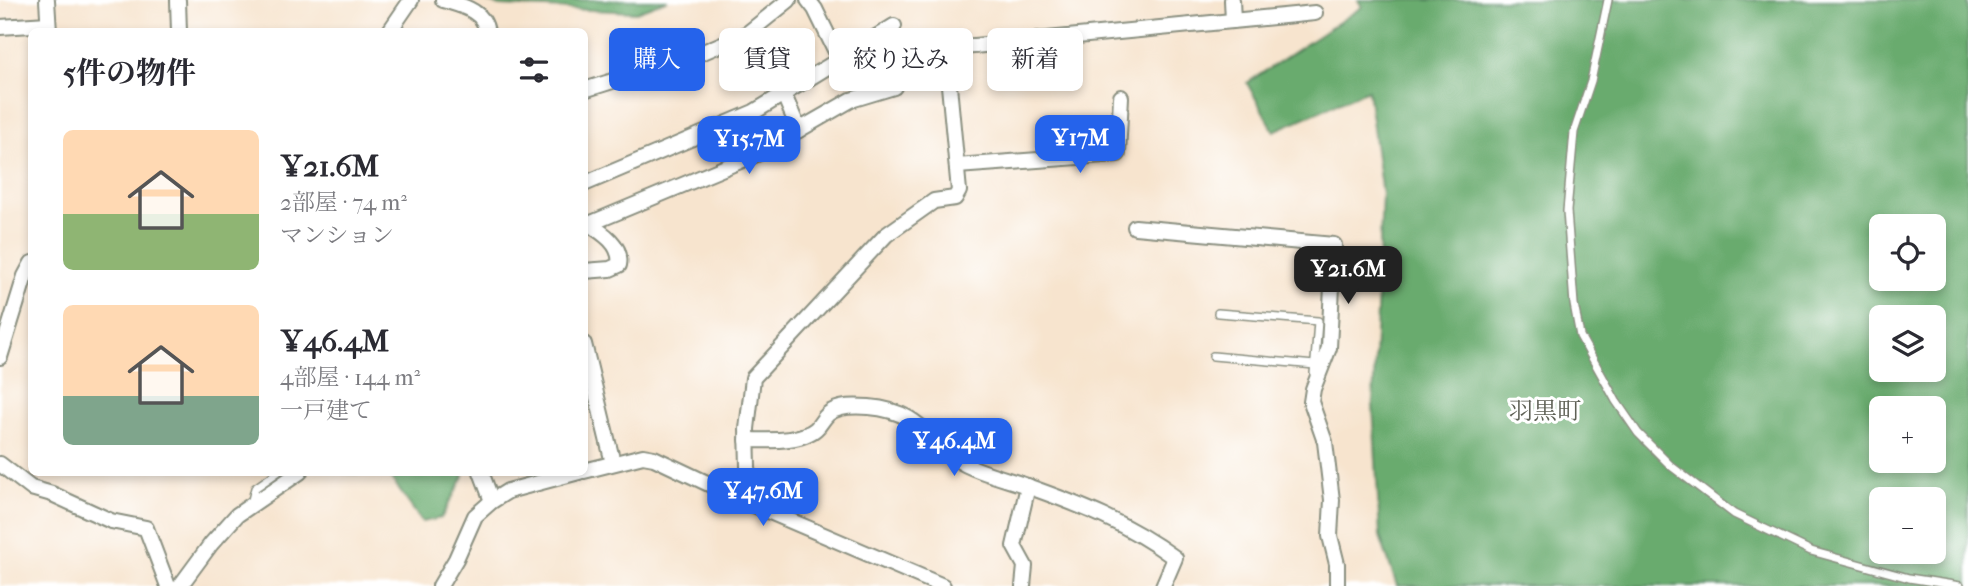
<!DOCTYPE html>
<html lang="ja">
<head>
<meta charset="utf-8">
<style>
  :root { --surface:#fff; --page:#f2f2f3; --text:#2b2b33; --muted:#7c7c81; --accent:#2563eb }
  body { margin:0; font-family:"IM FELL French Canon","Noto Serif JP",serif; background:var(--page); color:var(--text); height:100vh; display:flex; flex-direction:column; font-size:26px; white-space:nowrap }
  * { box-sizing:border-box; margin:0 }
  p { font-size:23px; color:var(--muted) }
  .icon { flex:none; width:38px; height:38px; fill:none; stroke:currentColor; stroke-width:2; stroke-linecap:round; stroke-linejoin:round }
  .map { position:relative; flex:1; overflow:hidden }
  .details { position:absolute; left:28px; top:28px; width:560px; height:448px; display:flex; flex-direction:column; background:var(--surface); border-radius:10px; box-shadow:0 4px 10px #0003 }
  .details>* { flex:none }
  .hud { position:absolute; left:609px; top:28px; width:665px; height:63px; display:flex; gap:14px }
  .controls { position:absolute; left:1869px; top:214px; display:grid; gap:14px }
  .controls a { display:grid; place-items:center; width:77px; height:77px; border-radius:10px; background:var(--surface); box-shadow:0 4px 10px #0003; font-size:35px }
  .price { position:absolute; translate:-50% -60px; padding:0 16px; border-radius:14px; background:var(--accent); color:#fff; font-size:23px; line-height:46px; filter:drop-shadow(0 2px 4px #0008) }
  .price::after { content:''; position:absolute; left:50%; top:42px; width:21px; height:16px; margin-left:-10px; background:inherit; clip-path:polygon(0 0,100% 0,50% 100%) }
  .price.active { background:#222; color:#fff }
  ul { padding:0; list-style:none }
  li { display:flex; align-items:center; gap:21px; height:175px; padding:0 35px }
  li span { display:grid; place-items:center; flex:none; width:196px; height:140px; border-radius:10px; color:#555 }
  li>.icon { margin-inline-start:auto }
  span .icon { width:84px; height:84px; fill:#fffc; stroke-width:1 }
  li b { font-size:30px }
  h2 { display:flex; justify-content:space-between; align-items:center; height:84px; padding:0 35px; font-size:30px }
  .pill { padding:0 24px; border-radius:10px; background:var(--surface); box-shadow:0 4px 10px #0003; font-size:24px; line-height:63px }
  .pill.active { background:var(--accent); color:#fff }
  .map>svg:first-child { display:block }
  .forest { fill:#69ab6e; stroke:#447451; stroke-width:2; fill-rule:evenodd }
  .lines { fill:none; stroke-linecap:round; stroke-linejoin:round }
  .lane-casing { stroke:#8b9081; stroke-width:10 }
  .street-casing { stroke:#8b9081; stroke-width:18 }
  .lane { stroke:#fff; stroke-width:7 }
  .street { stroke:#fff; stroke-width:14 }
  .labels { text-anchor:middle; stroke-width:6; stroke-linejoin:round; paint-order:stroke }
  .quarter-label { font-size:24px; fill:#5f6156; stroke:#fff }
</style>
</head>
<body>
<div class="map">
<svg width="1968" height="586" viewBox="0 0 1968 586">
  <rect width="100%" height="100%" fill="#fff"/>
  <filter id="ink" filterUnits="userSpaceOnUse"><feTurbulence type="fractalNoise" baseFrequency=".0143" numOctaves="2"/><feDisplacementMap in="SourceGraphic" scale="14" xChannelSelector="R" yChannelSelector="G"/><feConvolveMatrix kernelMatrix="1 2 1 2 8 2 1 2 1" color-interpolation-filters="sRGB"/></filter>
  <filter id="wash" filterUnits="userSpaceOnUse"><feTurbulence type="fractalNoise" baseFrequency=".00686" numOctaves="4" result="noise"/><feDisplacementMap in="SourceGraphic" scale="28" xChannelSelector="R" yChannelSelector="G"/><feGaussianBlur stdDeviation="1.57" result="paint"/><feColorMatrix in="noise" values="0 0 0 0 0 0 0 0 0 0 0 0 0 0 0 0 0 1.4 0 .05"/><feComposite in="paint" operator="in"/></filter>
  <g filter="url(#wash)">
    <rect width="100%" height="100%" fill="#f7e4ce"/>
    <g class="forest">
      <path d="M481,0H668L636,12L500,6Z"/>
      <path d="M1358,0H1968V586H1397L1380,536L1373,405L1382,195L1368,90L1274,131L1247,83L1362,7ZM1881,226H1934V278H1881ZM1881,317H1934V369H1881ZM1881,408H1934V460H1881ZM1881,499H1934V551H1881Z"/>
      <path d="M462,472L464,476L441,518L422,522L388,474L342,473Z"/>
    </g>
  </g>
  <g filter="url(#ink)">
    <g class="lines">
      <defs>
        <g id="lane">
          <path d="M1608,0L1591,81L1574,132L1567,211L1574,304L1580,336L1616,401L1638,433L1671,466L1734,514L1811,551L1909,578L1960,586"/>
          <path d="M1218,313L1318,321L1314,374"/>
          <path d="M1213,356L1315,365"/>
          <path d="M251,504L255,488L278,472"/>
        </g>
        <g id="street">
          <path d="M47,0L49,32"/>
          <path d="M178,0L179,32"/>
          <path d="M443,0C462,6 484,10 487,32"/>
          <path d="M808,0L815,9L840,60"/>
          <path d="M1232,0L1233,21"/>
          <path d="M0,27L48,24"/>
          <path d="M389,32L411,0"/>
          <path d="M584,90L696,55L748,33L789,0"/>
          <path d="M784,95L799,130"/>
          <path d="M957,166L1118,154L1121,97"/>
          <path d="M584,184L754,112L894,26"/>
          <path d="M584,221C600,231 623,244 619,265L610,269L584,271"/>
          <path d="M589,224L757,154L851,100L894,87"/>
          <path d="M1135,227L1334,245L1329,348L1313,389L1311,402L1325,442L1332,500L1330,536L1337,564V586"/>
          <path d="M584,344L613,463"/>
          <path d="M0,357L25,276L32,263"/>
          <path d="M747,440C766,440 787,442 805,435C821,429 819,422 828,414C838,405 856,406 869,407C916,411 925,434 958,460C971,470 1010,480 1027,486C1083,506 1127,523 1175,558L1163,586"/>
          <path d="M0,464L31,488L52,494L111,521L146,528L168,586"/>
          <path d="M584,471L643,456L654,458L749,503L943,586"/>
          <path d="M481,472L492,501"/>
          <path d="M749,503L747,429L753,378L886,235L934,201L955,198L959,191L946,54L953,48L1315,13"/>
          <path d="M180,586L211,544L237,515L300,472"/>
          <path d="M440,586L456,559L475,516L492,501L508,491L579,472"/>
          <path d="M1023,586L1025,566L1014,546L1028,486"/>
        </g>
      </defs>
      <use href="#lane" class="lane-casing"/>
      <use href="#street" class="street-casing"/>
      <use href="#lane" class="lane"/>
      <use href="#street" class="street"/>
    </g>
  </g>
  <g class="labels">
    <g class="quarter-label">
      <text x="1545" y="419">羽黒町</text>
    </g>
  </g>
</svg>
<div class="controls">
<a><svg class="icon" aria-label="locate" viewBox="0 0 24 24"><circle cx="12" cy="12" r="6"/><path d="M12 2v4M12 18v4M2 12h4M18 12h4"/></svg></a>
<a><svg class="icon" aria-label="layers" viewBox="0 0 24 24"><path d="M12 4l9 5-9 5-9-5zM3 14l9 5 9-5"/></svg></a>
<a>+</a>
<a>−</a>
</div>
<b class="price" style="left:1080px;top:175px">¥17M</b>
<b class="price" style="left:749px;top:176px">¥15.7M</b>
<b class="price active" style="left:1348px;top:306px">¥21.6M</b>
<b class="price" style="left:954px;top:478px">¥46.4M</b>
<b class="price" style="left:763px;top:528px">¥47.6M</b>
<div class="hud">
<a class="pill active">購入</a>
<a class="pill">賃貸</a>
<a class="pill">絞り込み</a>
<a class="pill">新着</a>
</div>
<section class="details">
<h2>5件の物件<svg class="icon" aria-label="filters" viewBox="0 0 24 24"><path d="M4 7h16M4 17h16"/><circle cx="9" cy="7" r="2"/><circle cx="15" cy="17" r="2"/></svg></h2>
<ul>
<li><span style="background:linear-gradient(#ffd9b3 60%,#8fb573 0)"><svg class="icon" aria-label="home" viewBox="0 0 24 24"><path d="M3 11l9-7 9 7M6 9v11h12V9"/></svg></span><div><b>¥21.6M</b><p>2部屋 · 74 m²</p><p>マンション</p></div></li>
<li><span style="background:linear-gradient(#ffd9b3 65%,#7fa58c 0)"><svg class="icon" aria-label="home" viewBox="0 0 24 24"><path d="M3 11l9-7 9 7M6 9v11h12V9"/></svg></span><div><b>¥46.4M</b><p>4部屋 · 144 m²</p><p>一戸建て</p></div></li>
</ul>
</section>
</div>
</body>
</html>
